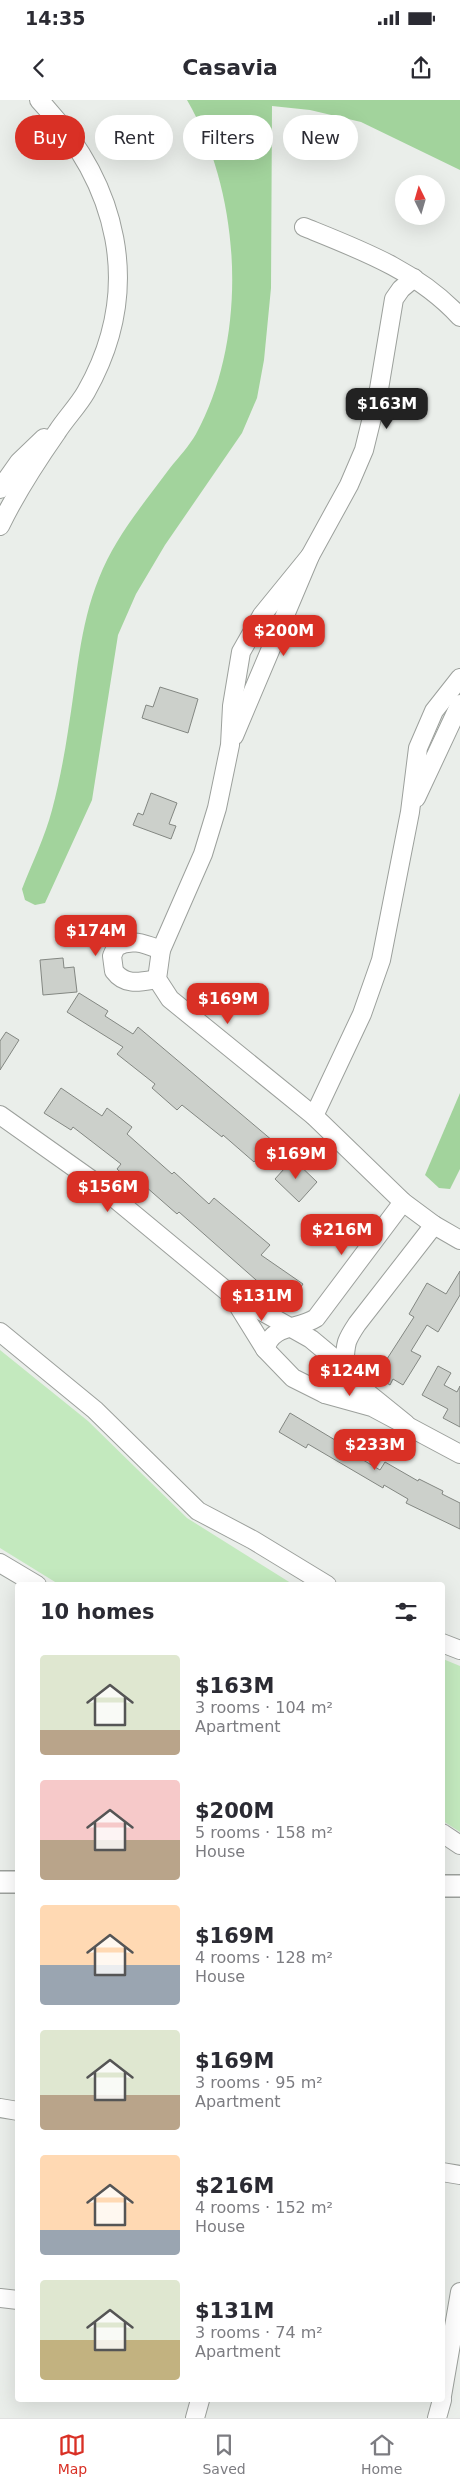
<!DOCTYPE html>
<html lang="en">
<head>
<meta charset="utf-8">
<style>
  :root { --surface:#fff; --page:#f2f2f3; --text:#2b2b33; --muted:#7c7c81; --line:#e1e1e2; --accent:#d93025 }
  body { margin:0; font-family:"DejaVu Sans",sans-serif; background:var(--page); color:var(--text); height:100vh; display:flex; flex-direction:column; font-size:19px; white-space:nowrap }
  * { box-sizing:border-box; margin:0 }
  p { font-size:16px; color:var(--muted) }
  .icon { flex:none; width:28px; height:28px; fill:none; stroke:currentColor; stroke-width:2; stroke-linecap:round; stroke-linejoin:round }
  .map { position:relative; flex:1; overflow:hidden }
  .panel { position:absolute; left:15px; top:1482px; width:430px; height:820px; display:flex; flex-direction:column; background:var(--surface); border-radius:5px; box-shadow:0 5px 20px #0002 }
  .panel>* { flex:none }
  .top-card { position:absolute; left:15px; top:15px; width:430px; height:45px; display:flex; gap:10px }
  .needle { width:32px; rotate:355deg }
  .tools { position:absolute; left:395px; top:75px; display:grid; gap:10px }
  .tools a { display:grid; place-items:center; width:50px; height:50px; border-radius:50%; background:var(--surface); box-shadow:0 5px 20px #0002; font-size:25px }
  .price { position:absolute; translate:-50% -42px; padding:0 11px; border-radius:10px; background:var(--accent); color:#fff; font-size:16px; line-height:32px; filter:drop-shadow(0 1px 2px #0008) }
  .price::after { content:''; position:absolute; left:50%; top:30px; width:15px; height:11px; margin-left:-8px; background:inherit; clip-path:polygon(0 0,100% 0,50% 100%) }
  .price.current { background:#222; color:#fff }
  ul { padding:0; list-style:none }
  li { display:flex; align-items:center; gap:15px; height:125px; padding:0 25px }
  li span { display:grid; place-items:center; flex:none; width:140px; height:100px; border-radius:5px; color:#555 }
  li>.icon { margin-inline-start:auto }
  span .icon { width:60px; height:60px; fill:#fffc; stroke-width:1 }
  li b { font-size:21px }
  h2 { display:flex; justify-content:space-between; align-items:center; height:60px; padding:0 25px; font-size:21px }
  .pill { padding:0 18px; border-radius:22px; background:var(--surface); box-shadow:0 5px 20px #0002; font-size:18px; line-height:45px }
  .pill.current { background:var(--accent); color:#fff }
  .status { display:flex; justify-content:space-between; align-items:center; height:35px; padding:0 25px; background:var(--surface); direction:ltr }
  .status svg { height:14px; fill:currentColor }
  header { display:flex; justify-content:space-between; align-items:center; height:65px; padding:0 25px; background:var(--surface); font-size:22px; font-weight:700 }
  .dock { display:flex; justify-content:space-around; align-items:center; height:70px; border-top:1px solid var(--line); background:var(--surface); font-size:14px; color:var(--muted) }
  .dock a { display:grid; justify-items:center; gap:2px }
  .dock .current { color:var(--accent) }
  .map>svg:first-child { display:block }
  .green { fill:#c3e9be }
  .water { fill:#a2d39c }
  .building { fill:#ccd0cb; stroke:#838782 }
  .lines { fill:none; stroke-linecap:round; stroke-linejoin:round }
  .minor-casing { stroke:#9ca09c; stroke-width:20 }
  .tertiary-casing { stroke:#9ca09c; stroke-width:24 }
  .minor { stroke:#fff; stroke-width:18 }
  .tertiary { stroke:#fff; stroke-width:21 }
</style>
</head>
<body>
<div class="status"><b>14:35</b><svg viewBox="0 0 49 12"><path d="M0 12V9h3v3zM5 12V6h3v6zM10 12V3h3v9zM15 12V0h3v12zM26 1h20v11H26zM47 4h2v5h-2z"/></svg></div>
<header><svg class="icon" aria-label="back" viewBox="0 0 24 24"><path d="M15 5l-7 7 7 7"/></svg>Casavia<svg class="icon" aria-label="share" viewBox="0 0 24 24"><path d="M12 15V3M7 8l5-5 5 5M5 13v7h14v-7"/></svg></header>
<div class="map">
<svg width="460" height="2318" viewBox="0 0 460 2318">
  <rect width="100%" height="100%" fill="#eaeeea"/>
  <g class="green">
    <path d="M0,1250L88,1321L187,1418L294,1485H60L0,1448Z"/>
    <path d="M443,1559L460,1566V1732L443,1721Z"/>
  </g>
  <g class="water">
    <path d="M187,0H460V70L361,22L310,10L272,6L271,188L264,260L257,298L242,333L165,445L136,494L118,535L92,700L45,803L35,805L25,800L22,789C32,763 45,737 52,710C59,684 64,657 68,631C77,579 79,527 99,478C115,437 145,402 170,368C179,357 189,346 196,334C249,237 242,95 187,0Z"/>
    <path d="M460,993V1069L450,1089L439,1088L425,1075Z"/>
  </g>
  <g class="building">
    <path d="M160,587L198,599L188,633L142,618L146,605L153,607Z"/>
    <path d="M151,693L177,703L169,724L176,726L171,739L133,725L138,713L143,715Z"/>
    <path d="M63,858L64,868L74,867L77,892L43,895L40,860Z"/>
    <path d="M79,893L108,911L105,916L133,934L138,927L273,1041L254,1062L223,1035L222,1037L182,1005L177,1010L152,988L155,984L117,954L123,947L67,912Z"/>
    <path d="M6,932L19,940L0,970V941Z"/>
    <path d="M61,988L102,1016L107,1008L132,1027L127,1034L172,1074L174,1072L209,1104L214,1098L270,1145L261,1155L303,1184L289,1204L264,1187L179,1112L177,1114L145,1086L141,1091L117,1069L121,1064L73,1027L71,1030L44,1013Z"/>
    <path d="M293,1059L317,1082L299,1102L275,1079Z"/>
    <path d="M460,1171V1195L438,1232L427,1225L411,1251L421,1256L403,1285L393,1279L390,1285L376,1276L414,1217L409,1214L427,1183L446,1194Z"/>
    <path d="M438,1266L451,1273L444,1285L457,1292L460,1286V1327L443,1318L448,1309L422,1295Z"/>
    <path d="M290,1313L335,1340L341,1331L352,1337L350,1341L363,1349L358,1357L380,1370L385,1362L418,1381L419,1379L443,1391L442,1394L460,1403V1429L406,1403L408,1399L384,1385L383,1388L308,1344L306,1348L279,1332Z"/>
  </g>
  <g class="lines">
    <defs>
      <g id="minor">
        <path d="M304,127C361,150 418,171 460,217"/>
        <path d="M0,389L19,362L44,338"/>
        <path d="M0,426C16,393 36,362 57,332C66,318 78,306 86,292C145,188 118,83 39,0"/>
        <path d="M310,456L262,515L241,552L232,606L230,645L217,708L203,754L161,850L157,879L170,899L314,1016L403,1102L434,1125L460,1140"/>
        <path d="M234,636L310,456L349,385L364,350L379,289L394,199L401,189L414,178"/>
        <path d="M416,698L460,604"/>
        <path d="M157,879C140,882 125,886 114,871L112,856L116,847C132,838 145,844 161,850"/>
        <path d="M0,1015L96,1083L229,1193L311,1239L335,1259L359,1286L406,1324"/>
        <path d="M314,1016L362,914L381,860L410,712L418,648L434,611L460,578"/>
        <path d="M234,1199L265,1249L293,1278L325,1294L372,1307L460,1354"/>
        <path d="M0,1232L95,1310L198,1411L253,1440L327,1485"/>
        <path d="M265,1249C273,1224 297,1230 316,1218L403,1102"/>
        <path d="M325,1294C352,1282 341,1264 347,1242C349,1236 353,1230 357,1224L434,1125"/>
        <path d="M0,1463L37,1485"/>
        <path d="M442,1543L460,1550"/>
        <path d="M442,1733L460,1745"/>
        <path d="M0,2008L18,2011"/>
        <path d="M442,2072L460,2075"/>
        <path d="M0,2198L18,2200"/>
        <path d="M442,2296L460,2192"/>
        <path d="M195,2318L200,2300"/>
        <path d="M437,2318L442,2300"/>
      </g>
      <g id="tertiary">
        <path d="M0,1782H18"/>
        <path d="M442,1786H460"/>
      </g>
    </defs>
    <use href="#minor" class="minor-casing"/>
    <use href="#tertiary" class="tertiary-casing"/>
    <use href="#minor" class="minor"/>
    <use href="#tertiary" class="tertiary"/>
  </g>
</svg>
<div class="tools">
<a><svg class="needle" viewBox="-14 -14 28 28"><path d="M0-13l5 13h-10z" fill="#e53935"/><path d="M0 13l5-13h-10z" fill="#7c7c81"/></svg></a>
</div>
<b class="price current" style="left:387px;top:330px">$163M</b>
<b class="price" style="left:284px;top:557px">$200M</b>
<b class="price" style="left:96px;top:857px">$174M</b>
<b class="price" style="left:228px;top:925px">$169M</b>
<b class="price" style="left:296px;top:1080px">$169M</b>
<b class="price" style="left:108px;top:1113px">$156M</b>
<b class="price" style="left:342px;top:1156px">$216M</b>
<b class="price" style="left:262px;top:1222px">$131M</b>
<b class="price" style="left:350px;top:1297px">$124M</b>
<b class="price" style="left:375px;top:1371px">$233M</b>
<div class="top-card">
<a class="pill current">Buy</a>
<a class="pill">Rent</a>
<a class="pill">Filters</a>
<a class="pill">New</a>
</div>
<section class="panel">
<h2>10 homes<svg class="icon" aria-label="filters" viewBox="0 0 24 24"><path d="M4 7h16M4 17h16"/><circle cx="9" cy="7" r="2"/><circle cx="15" cy="17" r="2"/></svg></h2>
<ul>
<li><span style="background:linear-gradient(#dfe7d0 75%,#b9a48a 0)"><svg class="icon" aria-label="home" viewBox="0 0 24 24"><path d="M3 11l9-7 9 7M6 9v11h12V9"/></svg></span><div><b>$163M</b><p>3 rooms · 104 m²</p><p>Apartment</p></div></li>
<li><span style="background:linear-gradient(#f6c9c9 60%,#b9a48a 0)"><svg class="icon" aria-label="home" viewBox="0 0 24 24"><path d="M3 11l9-7 9 7M6 9v11h12V9"/></svg></span><div><b>$200M</b><p>5 rooms · 158 m²</p><p>House</p></div></li>
<li><span style="background:linear-gradient(#ffd9b3 60%,#9aa5b1 0)"><svg class="icon" aria-label="home" viewBox="0 0 24 24"><path d="M3 11l9-7 9 7M6 9v11h12V9"/></svg></span><div><b>$169M</b><p>4 rooms · 128 m²</p><p>House</p></div></li>
<li><span style="background:linear-gradient(#dfe7d0 65%,#b9a48a 0)"><svg class="icon" aria-label="home" viewBox="0 0 24 24"><path d="M3 11l9-7 9 7M6 9v11h12V9"/></svg></span><div><b>$169M</b><p>3 rooms · 95 m²</p><p>Apartment</p></div></li>
<li><span style="background:linear-gradient(#ffd9b3 75%,#9aa5b1 0)"><svg class="icon" aria-label="home" viewBox="0 0 24 24"><path d="M3 11l9-7 9 7M6 9v11h12V9"/></svg></span><div><b>$216M</b><p>4 rooms · 152 m²</p><p>House</p></div></li>
<li><span style="background:linear-gradient(#dfe7d0 60%,#c2b280 0)"><svg class="icon" aria-label="home" viewBox="0 0 24 24"><path d="M3 11l9-7 9 7M6 9v11h12V9"/></svg></span><div><b>$131M</b><p>3 rooms · 74 m²</p><p>Apartment</p></div></li>
</ul>
</section>
</div>
<nav class="dock">
<a class="current"><svg class="icon" aria-label="map" viewBox="0 0 24 24"><path d="M3 6l6-2 6 2 6-2v14l-6 2-6-2-6 2zM9 4v14M15 6v14"/></svg>Map</a>
<a><svg class="icon" aria-label="saved" viewBox="0 0 24 24"><path d="M7 4h10v16l-5-4-5 4z"/></svg>Saved</a>
<a><svg class="icon" aria-label="home" viewBox="0 0 24 24"><path d="M3 11l9-7 9 7M6 9v11h12V9"/></svg>Home</a>
</nav>
</body>
</html>
